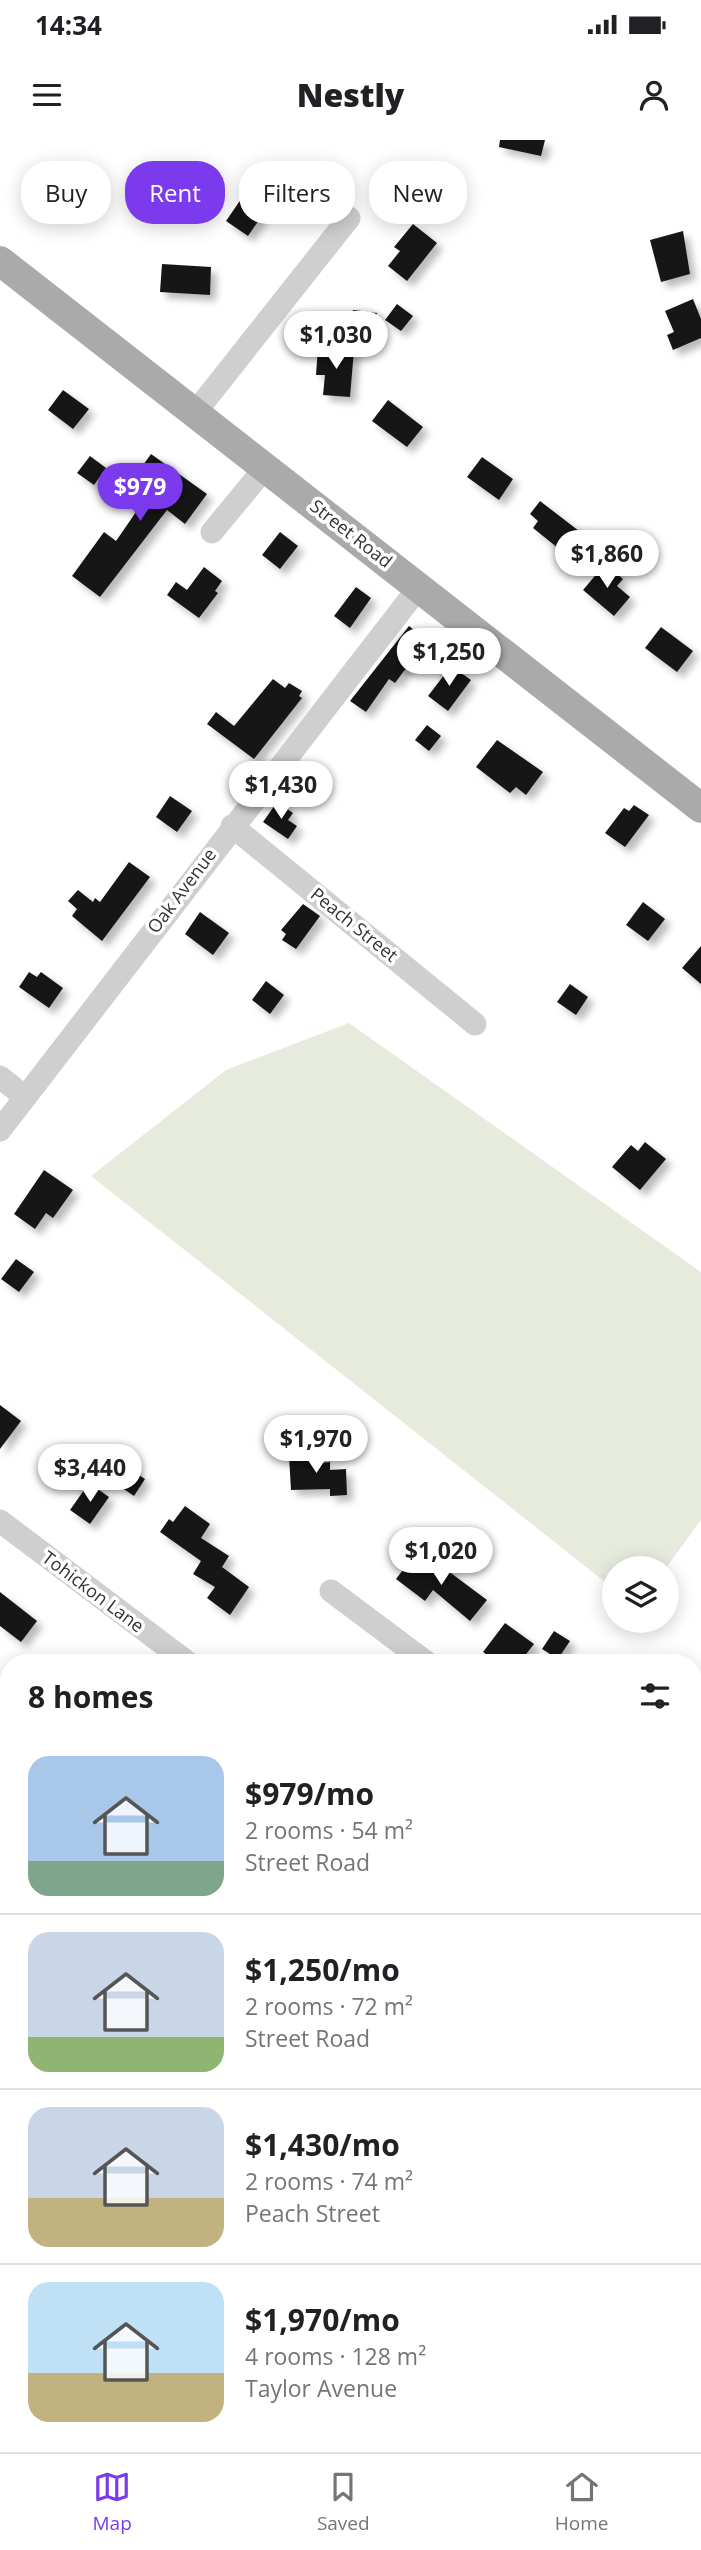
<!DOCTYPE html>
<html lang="en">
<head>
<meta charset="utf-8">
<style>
  :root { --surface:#fff; --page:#f2f2f2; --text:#202124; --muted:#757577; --line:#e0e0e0; --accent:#7c3aed }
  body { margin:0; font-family:"Open Sans",sans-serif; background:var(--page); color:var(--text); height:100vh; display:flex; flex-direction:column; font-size:26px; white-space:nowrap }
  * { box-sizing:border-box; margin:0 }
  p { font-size:23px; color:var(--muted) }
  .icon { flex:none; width:38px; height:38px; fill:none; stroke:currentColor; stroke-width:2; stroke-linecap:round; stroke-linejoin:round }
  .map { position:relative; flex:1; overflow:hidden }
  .sheet { position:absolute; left:0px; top:1514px; width:702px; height:800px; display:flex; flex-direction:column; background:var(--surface); border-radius:28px 28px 0 0; box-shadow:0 4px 18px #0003 }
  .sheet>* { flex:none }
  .guide { position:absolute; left:21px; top:21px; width:660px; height:63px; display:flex; gap:14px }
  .buttons { position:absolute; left:602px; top:1416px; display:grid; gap:14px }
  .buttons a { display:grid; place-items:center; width:77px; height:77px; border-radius:50%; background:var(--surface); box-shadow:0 4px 18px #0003; font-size:35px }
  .price { position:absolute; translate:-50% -60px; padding:0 16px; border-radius:24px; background:#fff; color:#222; font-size:23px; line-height:46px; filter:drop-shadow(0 2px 4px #0008) }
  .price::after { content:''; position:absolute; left:50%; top:42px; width:21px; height:16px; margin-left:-10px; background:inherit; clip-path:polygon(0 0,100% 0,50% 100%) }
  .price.selected { background:var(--accent); color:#fff }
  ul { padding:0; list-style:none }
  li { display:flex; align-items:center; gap:21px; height:175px; padding:0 28px }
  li+li { border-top:2px solid var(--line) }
  li span { display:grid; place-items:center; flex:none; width:196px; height:140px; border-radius:21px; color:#555 }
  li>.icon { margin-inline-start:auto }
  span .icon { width:84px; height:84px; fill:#fffc; stroke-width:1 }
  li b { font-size:30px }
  h2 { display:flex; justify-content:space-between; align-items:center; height:84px; padding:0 28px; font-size:30px }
  .pill { padding:0 24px; border-radius:28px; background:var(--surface); box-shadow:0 4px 18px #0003; font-size:24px; line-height:63px }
  .pill.selected { background:var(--accent); color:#fff }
  .status { display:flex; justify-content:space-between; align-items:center; height:49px; padding:0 35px; background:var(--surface); direction:ltr }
  .status svg { height:19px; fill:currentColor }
  header { display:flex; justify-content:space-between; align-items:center; height:91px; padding:0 28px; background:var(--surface); font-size:32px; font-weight:800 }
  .dock { display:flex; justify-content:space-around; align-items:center; height:98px; border-top:2px solid var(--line); background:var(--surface); font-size:19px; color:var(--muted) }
  .dock a { display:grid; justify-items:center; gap:4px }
  .dock .selected { color:var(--accent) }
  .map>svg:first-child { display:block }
  .green { fill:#e6ebde }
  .building { fill:#191919; filter:url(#shadow) }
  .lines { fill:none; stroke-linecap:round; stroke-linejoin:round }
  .minor { stroke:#cfcfcf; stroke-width:23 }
  .major { stroke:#aaa; stroke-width:30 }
  .labels { text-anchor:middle; stroke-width:7; stroke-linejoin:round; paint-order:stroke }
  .street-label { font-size:18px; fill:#323232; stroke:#fff }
</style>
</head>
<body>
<div class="status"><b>14:34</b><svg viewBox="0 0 49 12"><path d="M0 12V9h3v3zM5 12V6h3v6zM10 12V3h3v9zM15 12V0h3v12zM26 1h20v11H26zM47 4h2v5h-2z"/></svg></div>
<header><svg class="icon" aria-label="menu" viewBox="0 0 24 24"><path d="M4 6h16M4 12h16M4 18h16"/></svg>Nestly<svg class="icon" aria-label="person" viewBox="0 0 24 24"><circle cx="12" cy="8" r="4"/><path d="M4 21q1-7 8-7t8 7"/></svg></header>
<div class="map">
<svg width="701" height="2312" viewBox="0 0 701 2312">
  <defs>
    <filter id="shadow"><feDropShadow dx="6" dy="6" stdDeviation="3.5" flood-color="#0004"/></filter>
  </defs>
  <rect width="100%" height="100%" fill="#fff"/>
  <path class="green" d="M349,883L701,1132V1380L666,1428H614V1449L91,1036L226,930Z"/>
  <g class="building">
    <path d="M500,0H545L541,16L499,7Z"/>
    <path d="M250,46L272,61L248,96L226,81Z"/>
    <path d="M413,84L437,103L407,141L388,126L400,111L394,107Z"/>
    <path d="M683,91L690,134L661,142L650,100Z"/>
    <path d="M162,124L211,127L210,155L160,152Z"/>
    <path d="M693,159L701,179V198L673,210L667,195L674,192L665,171Z"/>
    <path d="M397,164L413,176L401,191L385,180Z"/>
    <path d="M353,170L377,173L374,201L350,198Z"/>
    <path d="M318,207L354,210L350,257L323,255L325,235H316Z"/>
    <path d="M63,250L89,269L73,289L48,270Z"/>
    <path d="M388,260L423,287L407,307L372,281Z"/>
    <path d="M151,314L207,354L185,384L167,370L100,457L72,436L104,392L116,401L147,356L130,343Z"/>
    <path d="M90,316L106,328L94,345L77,333Z"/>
    <path d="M482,317L513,339L499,360L467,337Z"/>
    <path d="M540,361L579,391L563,412L533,388L538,381L530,374Z"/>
    <path d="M280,392L298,406L280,429L262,415Z"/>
    <path d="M605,424L623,439L617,446L630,457L614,476L583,450Z"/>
    <path d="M204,427L222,441L215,451L218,453L199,478L167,455L176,442L187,450Z"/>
    <path d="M356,447L371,458L350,488L334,476Z"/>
    <path d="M409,486L427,500L395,543L389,539L366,572L350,561Z"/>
    <path d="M661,487L693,511L677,532L645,508Z"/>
    <path d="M451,526L471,540L448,571L428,556Z"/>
    <path d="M273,539L285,548L289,543L302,551L299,556L302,558L254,619L207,584L216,572L234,586Z"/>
    <path d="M427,585L441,596L429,611L415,600Z"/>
    <path d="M497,600L543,632L526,655L516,647L510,653L476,627Z"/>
    <path d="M170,656L192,671L177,692L156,677Z"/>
    <path d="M277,662L293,673L288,680L297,686L288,699L263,682Z"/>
    <path d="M634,665L649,675L625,707L605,693L624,668L629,671Z"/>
    <path d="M129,722L150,737L102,801L72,776L77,769L68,761L78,750L93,762L95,758L100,762Z"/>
    <path d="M643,762L665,779L648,801L626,785Z"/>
    <path d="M303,764L320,776L296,809L282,800L286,794L281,790Z"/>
    <path d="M200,772L229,793L213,815L185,794Z"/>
    <path d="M701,806V844L682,828Z"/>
    <path d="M29,832L37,837L41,832L63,848L49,868L19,847Z"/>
    <path d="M266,841L284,855L270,874L252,860Z"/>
    <path d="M570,844L588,857L576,875L557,862Z"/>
    <path d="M645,1002L666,1019L640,1050L612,1027L631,1005L638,1011Z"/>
    <path d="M44,1030L73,1050L53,1078L46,1073L35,1089L14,1074Z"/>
    <path d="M16,1119L34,1132L19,1152L1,1139Z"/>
    <path d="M0,1265L21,1281L0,1309Z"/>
    <path d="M321,1315V1323L330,1322V1330L346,1329L347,1355L330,1356V1349L291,1350L289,1316Z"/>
    <path d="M130,1329L145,1339L134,1356L118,1345Z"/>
    <path d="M89,1343L109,1357L90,1384L70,1370Z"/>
    <path d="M185,1366L210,1384L201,1398L229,1416L222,1427L249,1447L230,1475L207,1458L215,1447L193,1434L201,1421L160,1392L169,1379L173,1382Z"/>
    <path d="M412,1418L425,1428L432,1419L487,1460L470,1481L433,1450L425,1461L396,1439Z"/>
    <path d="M0,1452L37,1481L21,1502L0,1486Z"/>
    <path d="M505,1483L534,1504L520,1522H497L483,1512Z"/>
    <path d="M554,1491L570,1501L558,1519L542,1509Z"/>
  </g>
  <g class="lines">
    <g class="minor">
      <path d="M194,274L349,78"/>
      <path d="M212,392L265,328"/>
      <path d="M232,686L475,884"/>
      <path d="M0,937L25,957"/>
      <path d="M0,990L419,447"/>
      <path d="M0,1381L187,1522"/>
      <path d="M331,1451L426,1522"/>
      <path d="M693,1617L701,1607"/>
      <path d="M0,1650L9,1657"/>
      <path d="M693,2175L701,2181"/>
      <path d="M0,2178L9,2185"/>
      <path d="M166,2305L175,2312"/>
    </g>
    <path class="major" d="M0,121L701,668"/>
  </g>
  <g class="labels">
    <g class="street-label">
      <text transform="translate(351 394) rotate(38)" y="6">Street Road</text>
      <text transform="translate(182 751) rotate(-53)" y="6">Oak Avenue</text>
      <text transform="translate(354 785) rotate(39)" y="6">Peach Street</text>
      <text transform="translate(93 1452) rotate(37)" y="6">Tohickon Lane</text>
    </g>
  </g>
</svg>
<div class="buttons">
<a><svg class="icon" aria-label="layers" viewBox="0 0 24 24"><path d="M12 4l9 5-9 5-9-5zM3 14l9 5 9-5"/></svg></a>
</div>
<b class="price" style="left:336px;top:231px">$1,030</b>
<b class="price selected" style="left:140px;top:383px">$979</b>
<b class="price" style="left:607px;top:450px">$1,860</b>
<b class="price" style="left:449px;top:548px">$1,250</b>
<b class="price" style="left:281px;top:681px">$1,430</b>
<b class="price" style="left:316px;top:1335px">$1,970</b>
<b class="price" style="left:90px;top:1364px">$3,440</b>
<b class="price" style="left:441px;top:1447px">$1,020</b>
<div class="guide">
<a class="pill">Buy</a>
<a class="pill selected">Rent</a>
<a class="pill">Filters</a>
<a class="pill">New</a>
</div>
<section class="sheet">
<h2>8 homes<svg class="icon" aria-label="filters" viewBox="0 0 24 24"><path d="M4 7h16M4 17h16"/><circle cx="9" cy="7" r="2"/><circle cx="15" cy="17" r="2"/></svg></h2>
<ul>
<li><span style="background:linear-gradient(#a9c7e8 75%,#7fa58c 0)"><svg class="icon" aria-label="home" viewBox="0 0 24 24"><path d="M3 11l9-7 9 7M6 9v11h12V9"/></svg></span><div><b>$979/mo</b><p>2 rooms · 54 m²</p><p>Street Road</p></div></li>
<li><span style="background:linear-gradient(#c9d6e8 75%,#8fb573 0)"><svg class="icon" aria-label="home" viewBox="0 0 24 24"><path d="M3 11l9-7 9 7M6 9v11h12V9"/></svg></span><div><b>$1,250/mo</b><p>2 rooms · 72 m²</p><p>Street Road</p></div></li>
<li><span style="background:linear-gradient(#c9d6e8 65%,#c2b280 0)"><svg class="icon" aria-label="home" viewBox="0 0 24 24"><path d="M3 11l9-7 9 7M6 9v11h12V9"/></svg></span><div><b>$1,430/mo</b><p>2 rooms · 74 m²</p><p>Peach Street</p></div></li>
<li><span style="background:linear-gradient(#bfe0f5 65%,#c2b280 0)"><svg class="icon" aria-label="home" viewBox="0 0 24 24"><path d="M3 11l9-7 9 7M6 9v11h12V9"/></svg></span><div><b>$1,970/mo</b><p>4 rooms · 128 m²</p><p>Taylor Avenue</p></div></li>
</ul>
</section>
</div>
<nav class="dock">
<a class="selected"><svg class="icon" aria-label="map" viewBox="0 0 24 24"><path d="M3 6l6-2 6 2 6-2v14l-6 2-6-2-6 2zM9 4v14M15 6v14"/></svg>Map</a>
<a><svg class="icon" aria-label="saved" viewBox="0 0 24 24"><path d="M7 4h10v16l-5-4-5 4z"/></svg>Saved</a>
<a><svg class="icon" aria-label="home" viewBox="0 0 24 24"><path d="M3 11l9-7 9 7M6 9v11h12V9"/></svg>Home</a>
</nav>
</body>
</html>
